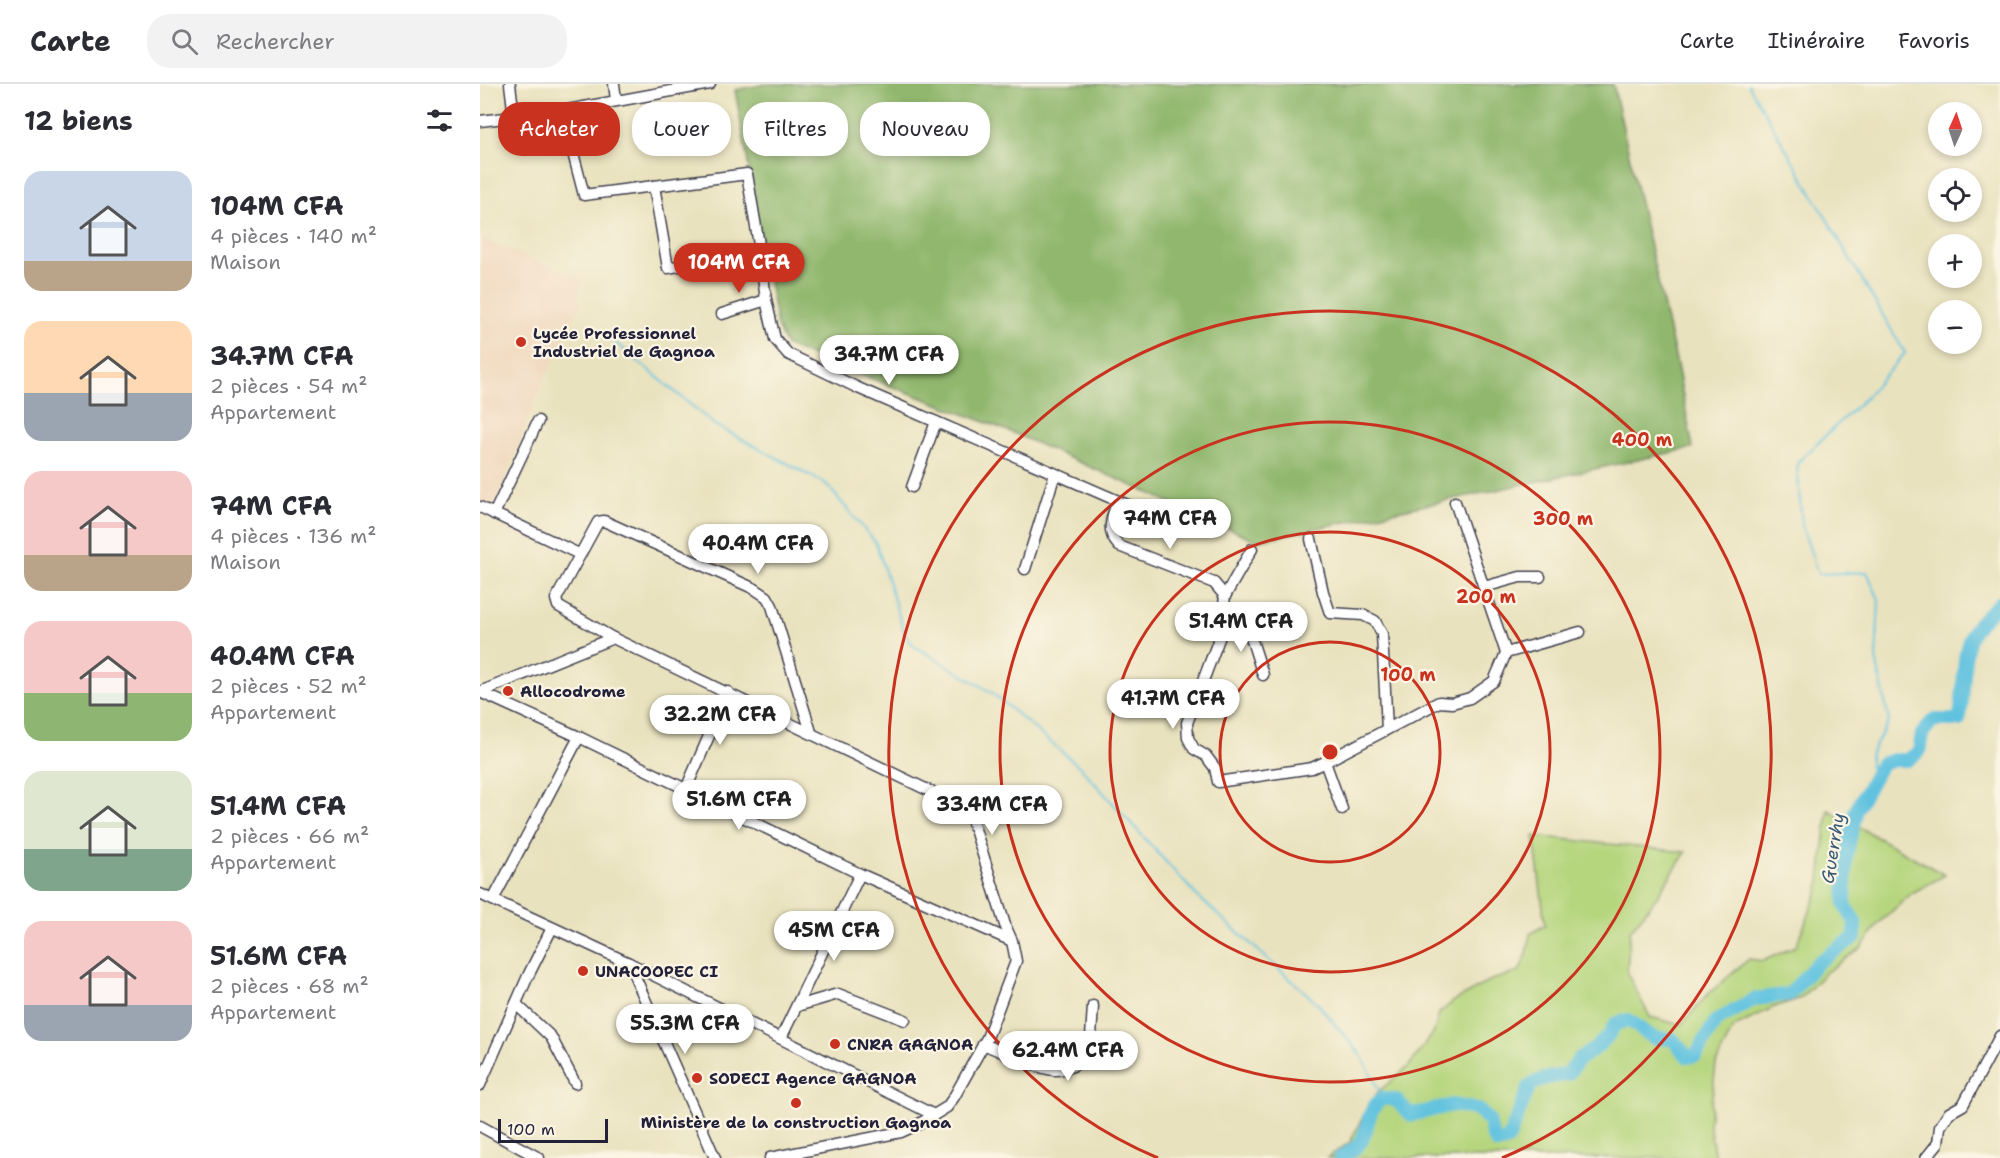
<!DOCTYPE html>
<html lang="fr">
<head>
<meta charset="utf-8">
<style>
  :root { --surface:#fff; --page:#f2f2f3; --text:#2b2b33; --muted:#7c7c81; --line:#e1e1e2; --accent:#c8321e }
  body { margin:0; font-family:"Shantell Sans",sans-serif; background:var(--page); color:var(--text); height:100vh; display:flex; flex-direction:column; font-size:22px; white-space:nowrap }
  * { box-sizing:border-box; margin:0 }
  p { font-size:20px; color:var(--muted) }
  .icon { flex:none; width:33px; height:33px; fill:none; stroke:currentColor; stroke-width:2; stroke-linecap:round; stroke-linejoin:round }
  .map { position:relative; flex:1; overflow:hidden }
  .drawer { display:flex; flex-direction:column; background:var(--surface); width:480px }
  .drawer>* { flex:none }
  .guide { position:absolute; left:18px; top:18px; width:570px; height:54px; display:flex; gap:12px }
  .needle { width:39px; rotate:3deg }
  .buttons { position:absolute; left:1448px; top:18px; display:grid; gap:12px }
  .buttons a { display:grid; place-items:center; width:54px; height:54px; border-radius:50%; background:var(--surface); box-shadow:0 3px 9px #0003; font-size:30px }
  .scale { position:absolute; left:18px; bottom:15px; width:110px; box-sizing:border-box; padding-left:6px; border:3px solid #22223b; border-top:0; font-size:16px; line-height:21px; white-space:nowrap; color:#22223b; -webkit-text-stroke:4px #fcf5e5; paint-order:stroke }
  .price { position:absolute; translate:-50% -51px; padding:0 14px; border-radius:21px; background:#fff; color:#222; font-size:20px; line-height:39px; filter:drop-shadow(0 2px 3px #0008) }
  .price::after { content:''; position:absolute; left:50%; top:36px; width:18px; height:14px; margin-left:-9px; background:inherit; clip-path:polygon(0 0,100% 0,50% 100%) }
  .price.active { background:var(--accent); color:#fff }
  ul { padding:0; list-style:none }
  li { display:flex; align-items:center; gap:18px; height:150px; padding:0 24px }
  li span { display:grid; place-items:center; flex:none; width:168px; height:120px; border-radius:18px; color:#555 }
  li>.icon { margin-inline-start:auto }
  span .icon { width:72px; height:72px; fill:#fffc; stroke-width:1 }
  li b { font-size:26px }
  h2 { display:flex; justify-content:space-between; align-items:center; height:72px; padding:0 24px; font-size:26px }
  .pill { padding:0 21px; border-radius:24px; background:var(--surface); box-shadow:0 3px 9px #0003; font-size:21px; line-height:54px }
  .pill.active { background:var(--accent); color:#fff }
  header { display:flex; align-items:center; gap:36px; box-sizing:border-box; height:84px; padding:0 30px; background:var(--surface); border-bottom:2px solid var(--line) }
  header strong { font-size:28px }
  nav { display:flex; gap:33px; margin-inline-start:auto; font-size:21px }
  .search { width:420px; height:54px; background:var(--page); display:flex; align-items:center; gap:15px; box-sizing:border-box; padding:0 21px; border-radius:24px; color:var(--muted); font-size:22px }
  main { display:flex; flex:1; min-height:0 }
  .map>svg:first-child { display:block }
  .built { fill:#f0d6bc }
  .green { fill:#b6d67e; stroke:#6c7c5c; stroke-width:1.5 }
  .forest { fill:#90b76d; stroke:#596c54; stroke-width:1.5 }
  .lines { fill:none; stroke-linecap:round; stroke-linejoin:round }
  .stream { stroke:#61c2df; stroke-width:2 }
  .river { stroke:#61c2df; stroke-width:14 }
  .minor-casing { stroke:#403f4f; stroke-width:13 }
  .minor { stroke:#fff; stroke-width:10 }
  .ring { fill:none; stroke:#c8321e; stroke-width:3 }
  .poi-dot { fill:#c8321e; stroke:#fcf5e5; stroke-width:2 }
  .labels { text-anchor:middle; stroke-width:4.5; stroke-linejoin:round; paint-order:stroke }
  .poi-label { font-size:16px; font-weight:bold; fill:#22223b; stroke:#fcf5e5; text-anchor:start }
  .water-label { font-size:18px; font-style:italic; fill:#385a74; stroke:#fcf5e5 }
  .centre { fill:#c8321e; stroke:#fcf5e5; stroke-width:3 }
  .ring-label { font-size:18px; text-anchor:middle; font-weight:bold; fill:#c8321e; stroke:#fcf5e5; stroke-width:4.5; stroke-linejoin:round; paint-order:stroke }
</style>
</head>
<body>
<header>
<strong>Carte</strong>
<div class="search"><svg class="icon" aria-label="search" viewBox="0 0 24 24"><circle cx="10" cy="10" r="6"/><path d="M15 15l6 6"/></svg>Rechercher</div>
<nav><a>Carte</a><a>Itinéraire</a><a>Favoris</a></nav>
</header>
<main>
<section class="drawer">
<h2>12 biens<svg class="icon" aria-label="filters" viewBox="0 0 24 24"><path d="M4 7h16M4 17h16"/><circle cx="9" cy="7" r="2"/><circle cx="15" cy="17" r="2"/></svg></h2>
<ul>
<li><span style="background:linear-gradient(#c9d6e8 75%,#b9a48a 0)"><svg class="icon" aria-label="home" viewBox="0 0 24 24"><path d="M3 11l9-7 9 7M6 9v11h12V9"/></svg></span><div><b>104M CFA</b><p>4 pièces · 140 m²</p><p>Maison</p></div></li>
<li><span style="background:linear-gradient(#ffd9b3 60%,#9aa5b1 0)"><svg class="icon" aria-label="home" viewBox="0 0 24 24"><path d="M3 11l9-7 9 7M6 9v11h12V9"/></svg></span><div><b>34.7M CFA</b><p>2 pièces · 54 m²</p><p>Appartement</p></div></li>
<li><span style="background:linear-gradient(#f6c9c9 70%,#b9a48a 0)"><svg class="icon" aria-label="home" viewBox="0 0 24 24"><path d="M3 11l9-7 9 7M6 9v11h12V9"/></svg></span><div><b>74M CFA</b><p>4 pièces · 136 m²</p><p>Maison</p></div></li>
<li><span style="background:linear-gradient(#f6c9c9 60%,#8fb573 0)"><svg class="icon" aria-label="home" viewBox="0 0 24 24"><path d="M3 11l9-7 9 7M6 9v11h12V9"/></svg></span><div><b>40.4M CFA</b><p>2 pièces · 52 m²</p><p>Appartement</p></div></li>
<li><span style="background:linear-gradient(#dfe7d0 65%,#7fa58c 0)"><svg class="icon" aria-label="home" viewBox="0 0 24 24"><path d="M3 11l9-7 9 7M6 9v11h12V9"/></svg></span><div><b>51.4M CFA</b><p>2 pièces · 66 m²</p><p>Appartement</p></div></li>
<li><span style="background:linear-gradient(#f6c9c9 70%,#9aa5b1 0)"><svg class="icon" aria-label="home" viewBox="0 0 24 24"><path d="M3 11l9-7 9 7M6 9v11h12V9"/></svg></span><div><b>51.6M CFA</b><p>2 pièces · 68 m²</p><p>Appartement</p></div></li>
</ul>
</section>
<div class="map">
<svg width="1520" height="1074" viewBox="0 0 1520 1074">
  <rect width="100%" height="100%" fill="#fcf5e5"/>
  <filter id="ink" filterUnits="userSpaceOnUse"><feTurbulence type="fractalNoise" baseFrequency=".0167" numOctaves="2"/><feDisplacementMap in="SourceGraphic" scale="12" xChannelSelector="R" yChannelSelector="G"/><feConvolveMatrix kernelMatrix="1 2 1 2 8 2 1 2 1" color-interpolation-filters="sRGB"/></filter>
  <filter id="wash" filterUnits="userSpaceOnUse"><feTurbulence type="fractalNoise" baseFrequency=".008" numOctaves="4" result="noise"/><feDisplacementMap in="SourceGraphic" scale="24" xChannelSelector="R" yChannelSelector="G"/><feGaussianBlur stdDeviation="1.35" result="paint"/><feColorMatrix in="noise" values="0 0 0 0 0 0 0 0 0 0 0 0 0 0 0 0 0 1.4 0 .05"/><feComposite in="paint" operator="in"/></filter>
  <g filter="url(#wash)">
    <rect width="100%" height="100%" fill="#e9e2be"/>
    <path class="built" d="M0,154L102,195L105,190L97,211L101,219L63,297L13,426L0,420Z"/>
    <path class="green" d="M1348,726L1465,791L1432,809L1399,839L1381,864L1345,889L1321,914L1294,923L1253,944L1236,980L1229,1040L1235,1074H847L870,1058L890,1019L898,1008L929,982L954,948L959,929L974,917L1011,896L1039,888L1047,870L1050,850L1065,841L1054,752L1206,768L1176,814L1150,847L1147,889L1170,933L1201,941L1228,910L1269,875L1283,877L1316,862L1339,805Z"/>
    <path class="forest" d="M286,0H1133L1197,281L1213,364L777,457L531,348L306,262L297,242L255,6Z"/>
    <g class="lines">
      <g class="stream">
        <path d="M1268,0L1425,269L1383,316L1317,379L1322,442L1338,490L1387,488L1399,516L1396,574L1409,637L1390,671L1391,697"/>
        <path d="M124,249L235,341L346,400L396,459L425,551L434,562L511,608L601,684L716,811L837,919L881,971L903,1014"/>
      </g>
      <path class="river" d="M860,1074C867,1069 879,1063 882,1056C889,1041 888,1023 903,1014L916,1016L931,1031L973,1021L998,1026L1009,1036L1012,1051L1017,1059L1028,1056L1050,1001L1063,995L1088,990L1099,975L1116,964L1129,951L1135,940L1148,936L1174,954L1192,955L1208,973L1216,971L1236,937L1275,915L1310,910L1338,878L1375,853V838L1365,821L1366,773L1376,726L1401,680L1414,676H1427L1439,668L1442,650L1453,636H1479C1486,611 1480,566 1494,546C1500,536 1512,527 1520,518"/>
    </g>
  </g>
  <g filter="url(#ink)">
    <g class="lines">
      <defs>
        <g id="minor">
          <path d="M30,0L34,33"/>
          <path d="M134,0L136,16"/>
          <path d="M82,27L104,111L267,90L279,161L286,216L295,255L308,270L378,304L659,426"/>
          <path d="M0,37L82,27L230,0"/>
          <path d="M174,102L188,184L280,166"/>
          <path d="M242,230L286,216"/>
          <path d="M432,403L456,338"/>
          <path d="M637,417C632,435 625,447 639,462L734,499L745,512"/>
          <path d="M0,423L99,470"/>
          <path d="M14,430L58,337"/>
          <path d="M831,455L843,508L850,529L883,531L895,537L902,550L907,645"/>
          <path d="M772,465L745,512L740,552L707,639L708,654L714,665L726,672L735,684L738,698L832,684L845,678"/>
          <path d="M545,485L575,390"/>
          <path d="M1004,503L1040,493H1060"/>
          <path d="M741,546L769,547L783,591"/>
          <path d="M1026,569L1100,548"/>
          <path d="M0,608L99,653L380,790L532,857"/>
          <path d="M0,608L133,554"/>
          <path d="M206,705L248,608"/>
          <path d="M862,725L845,678L959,618L972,619L990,614L1014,597L1026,569L975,418"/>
          <path d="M0,810L149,879L454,1031"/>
          <path d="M13,816L99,653"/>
          <path d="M149,879L235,1074"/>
          <path d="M36,920L71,953L95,999"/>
          <path d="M317,922L358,910L425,936"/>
          <path d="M301,954L380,790"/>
          <path d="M503,960C521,967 557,985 574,986C585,987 595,981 604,975L611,953L613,922"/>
          <path d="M0,1001L48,892L72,844"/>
          <path d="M0,1042L59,1074"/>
          <path d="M290,1074L421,1048L441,1039L467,1023L474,1013L507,954L536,877L532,857L525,841L489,726L133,554L78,522L76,515L118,438L124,437L275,505L287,513L292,522L331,648"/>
          <path d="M1446,1074L1458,1059L1460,1043L1469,1029L1483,1021L1520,952"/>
        </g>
      </defs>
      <use href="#minor" class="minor-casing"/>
      <use href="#minor" class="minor"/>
    </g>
  </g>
  <g class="ring">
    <circle cx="850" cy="668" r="110"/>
    <circle cx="850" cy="668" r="220"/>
    <circle cx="850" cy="668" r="330"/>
    <path d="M678 1074A441 441 0 1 1 1022 1074"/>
  </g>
  <g class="poi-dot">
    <circle cx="41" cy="258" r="6"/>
    <circle cx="28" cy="607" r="6"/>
    <circle cx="103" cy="887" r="6"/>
    <circle cx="355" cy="960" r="6"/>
    <circle cx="217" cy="994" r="6"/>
    <circle cx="316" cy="1019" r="6"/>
  </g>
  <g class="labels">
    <g class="poi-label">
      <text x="53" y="255">Lycée Professionnel<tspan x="53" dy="18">Industriel de Gagnoa</tspan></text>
      <text x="40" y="613">Allocodrome</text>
      <text x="115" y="893">UNACOOPEC CI</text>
      <text x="367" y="966">CNRA GAGNOA</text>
      <text x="229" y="1000">SODECI Agence GAGNOA</text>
      <text x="316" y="1044" text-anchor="middle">Ministère de la construction Gagnoa</text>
    </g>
    <g class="water-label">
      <text transform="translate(1353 764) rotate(-81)" y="6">Guerrhy</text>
    </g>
  </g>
  <circle cx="850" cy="668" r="9" class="centre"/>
  <g class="ring-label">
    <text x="1162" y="362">400 m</text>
    <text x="1083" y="441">300 m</text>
    <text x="1006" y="519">200 m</text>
    <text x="928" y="597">100 m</text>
  </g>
</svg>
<div class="buttons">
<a><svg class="needle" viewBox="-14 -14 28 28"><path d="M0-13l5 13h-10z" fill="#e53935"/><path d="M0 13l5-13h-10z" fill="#7c7c81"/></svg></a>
<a><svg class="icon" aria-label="locate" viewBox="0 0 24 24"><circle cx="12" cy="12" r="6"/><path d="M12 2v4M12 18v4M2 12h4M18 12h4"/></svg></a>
<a>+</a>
<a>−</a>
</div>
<div class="scale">100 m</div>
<b class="price active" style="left:259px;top:210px">104M CFA</b>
<b class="price" style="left:409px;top:302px">34.7M CFA</b>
<b class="price" style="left:690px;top:466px">74M CFA</b>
<b class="price" style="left:278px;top:491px">40.4M CFA</b>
<b class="price" style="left:761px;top:569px">51.4M CFA</b>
<b class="price" style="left:693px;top:646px">41.7M CFA</b>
<b class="price" style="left:240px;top:662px">32.2M CFA</b>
<b class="price" style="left:259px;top:747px">51.6M CFA</b>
<b class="price" style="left:512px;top:752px">33.4M CFA</b>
<b class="price" style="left:354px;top:878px">45M CFA</b>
<b class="price" style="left:205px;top:971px">55.3M CFA</b>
<b class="price" style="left:588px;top:998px">62.4M CFA</b>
<div class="guide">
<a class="pill active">Acheter</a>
<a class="pill">Louer</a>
<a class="pill">Filtres</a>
<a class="pill">Nouveau</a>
</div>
</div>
</main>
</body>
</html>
